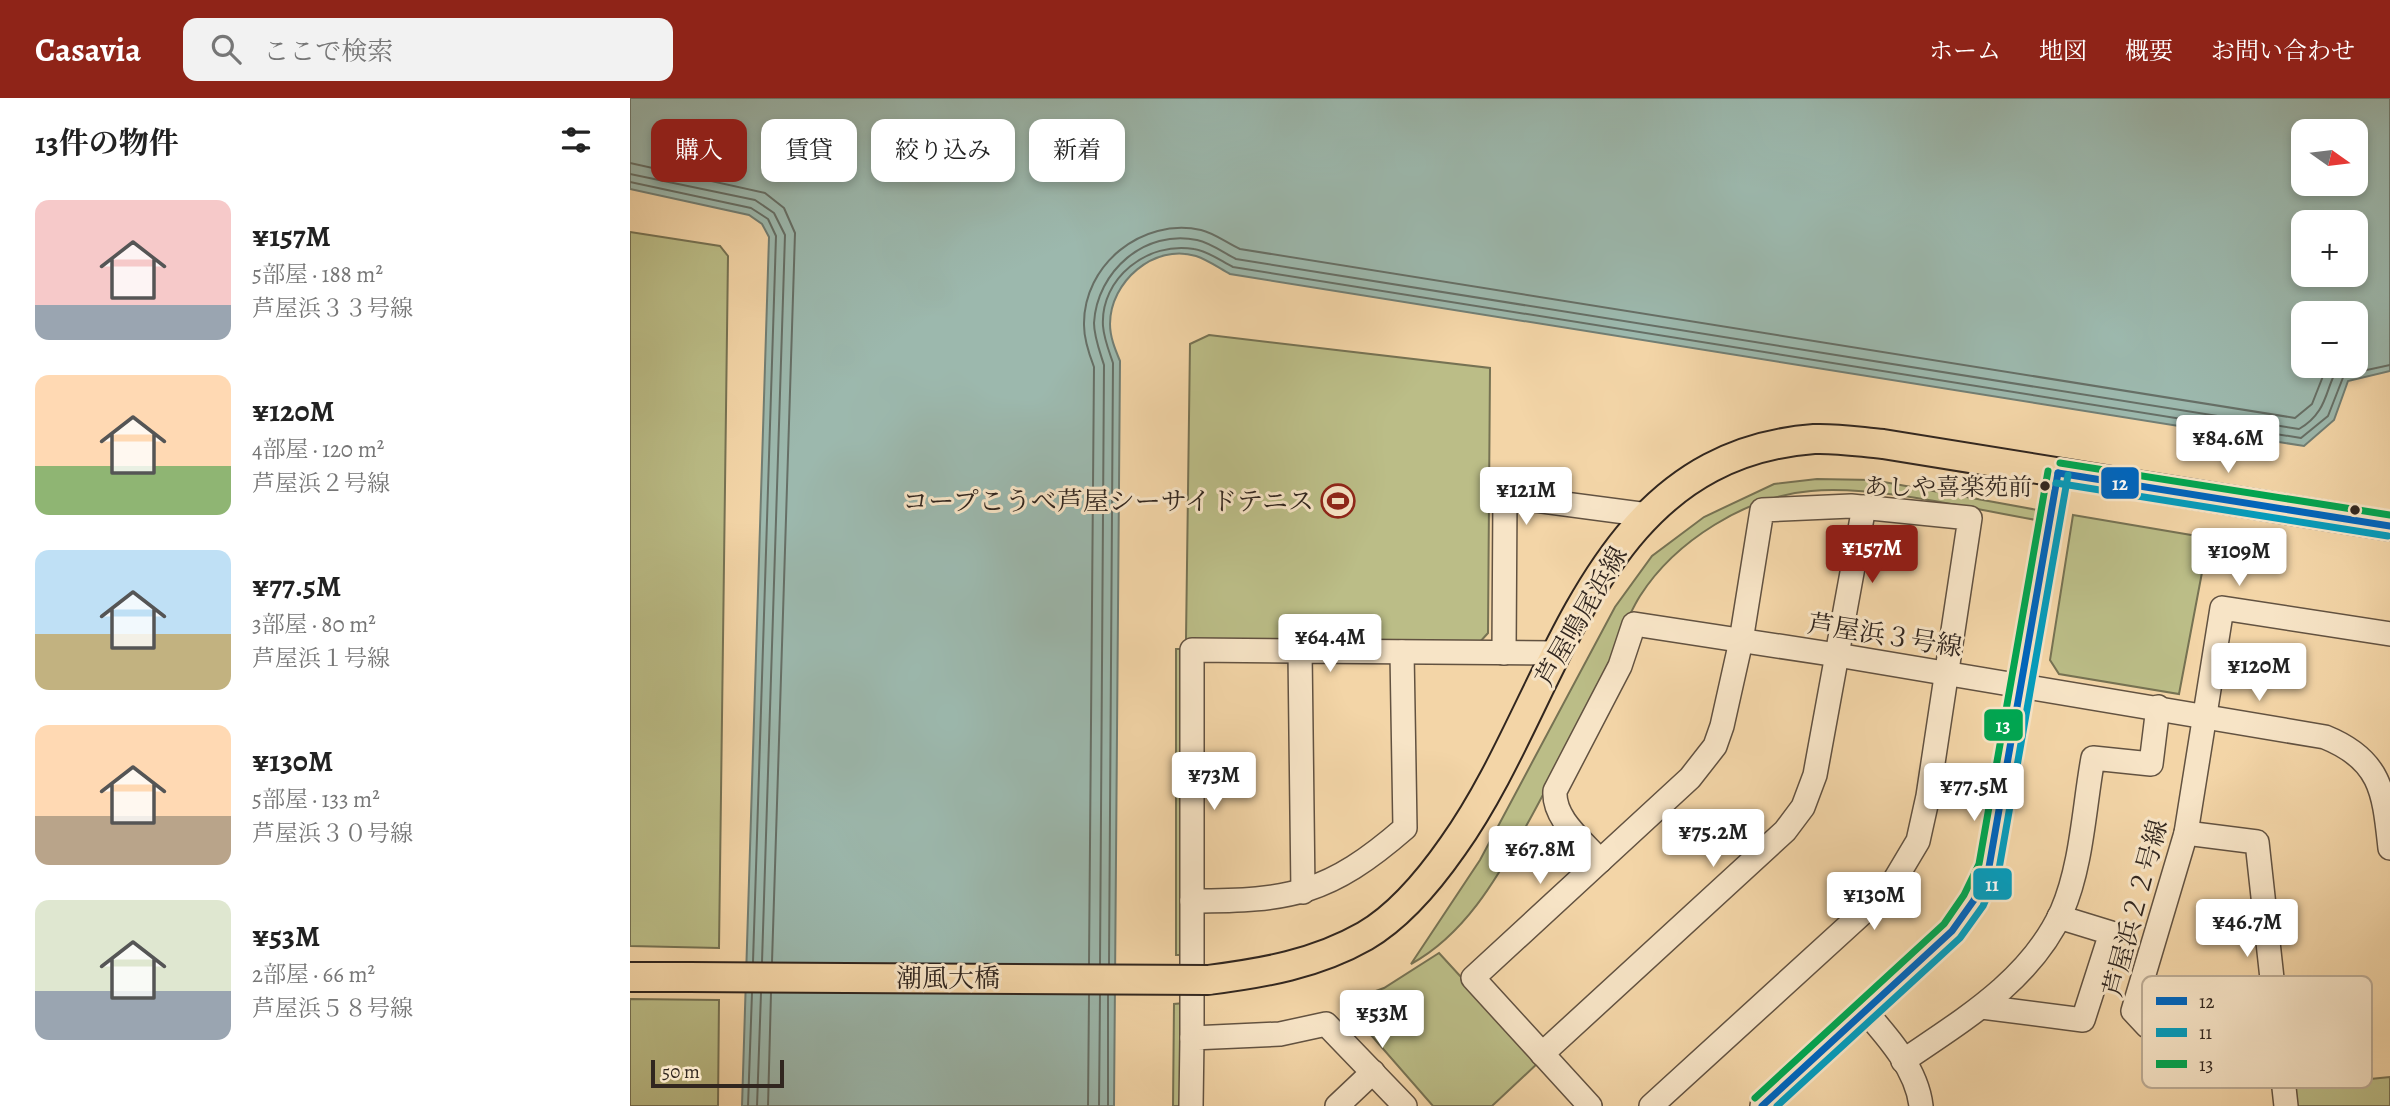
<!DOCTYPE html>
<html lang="ja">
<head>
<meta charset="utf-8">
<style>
  :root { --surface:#fff; --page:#f2f2f2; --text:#222; --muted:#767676; --accent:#8f2418 }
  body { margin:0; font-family:Alegreya,"Noto Serif JP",serif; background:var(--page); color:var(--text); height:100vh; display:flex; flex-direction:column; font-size:26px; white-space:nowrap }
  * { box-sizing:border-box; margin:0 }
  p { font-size:23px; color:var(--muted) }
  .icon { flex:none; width:38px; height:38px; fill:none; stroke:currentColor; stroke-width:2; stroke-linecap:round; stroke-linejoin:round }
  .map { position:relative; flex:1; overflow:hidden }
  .drawer { display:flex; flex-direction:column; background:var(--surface); width:630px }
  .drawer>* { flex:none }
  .guide { position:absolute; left:21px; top:21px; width:665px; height:63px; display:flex; gap:14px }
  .needle { width:46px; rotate:104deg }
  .fabs { position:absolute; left:1661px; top:21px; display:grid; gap:14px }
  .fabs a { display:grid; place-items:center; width:77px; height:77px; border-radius:14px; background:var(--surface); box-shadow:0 4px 10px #0003; font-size:35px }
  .scale { position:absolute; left:21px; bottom:18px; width:133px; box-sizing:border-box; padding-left:7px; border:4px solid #31261f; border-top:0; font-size:19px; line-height:24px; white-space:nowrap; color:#31261f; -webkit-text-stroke:5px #f7e4c6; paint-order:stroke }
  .price { position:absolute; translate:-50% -60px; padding:0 16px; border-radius:7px; background:#fff; color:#222; font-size:23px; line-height:46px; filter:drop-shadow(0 2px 4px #0008) }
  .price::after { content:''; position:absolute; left:50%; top:42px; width:21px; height:16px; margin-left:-10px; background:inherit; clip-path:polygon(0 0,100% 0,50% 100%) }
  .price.active { background:var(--accent); color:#fff }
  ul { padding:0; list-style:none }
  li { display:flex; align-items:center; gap:21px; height:175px; padding:0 35px }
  li span { display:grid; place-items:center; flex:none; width:196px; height:140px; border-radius:14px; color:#555 }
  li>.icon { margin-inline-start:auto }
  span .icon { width:84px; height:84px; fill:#fffc; stroke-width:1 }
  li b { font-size:30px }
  h2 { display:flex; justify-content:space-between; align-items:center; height:84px; padding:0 35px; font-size:30px }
  .tag { padding:0 24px; border-radius:14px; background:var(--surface); box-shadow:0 4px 10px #0003; font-size:24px; line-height:63px }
  .tag.active { background:var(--accent); color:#fff }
  header { display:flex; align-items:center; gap:42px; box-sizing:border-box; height:98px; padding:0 35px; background:var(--accent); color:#fff }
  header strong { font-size:33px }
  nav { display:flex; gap:38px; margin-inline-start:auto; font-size:24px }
  .search { width:490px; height:63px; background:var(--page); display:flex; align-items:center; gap:18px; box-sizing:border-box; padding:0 24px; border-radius:14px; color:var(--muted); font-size:26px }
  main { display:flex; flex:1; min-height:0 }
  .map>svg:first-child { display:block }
  .green { fill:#bbbd87; stroke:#767253; stroke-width:2 }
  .water { fill:#9cb8ad; stroke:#717e74; stroke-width:2; fill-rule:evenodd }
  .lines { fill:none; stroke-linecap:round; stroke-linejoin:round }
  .shore { stroke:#666f66; stroke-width:2 }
  .minor-casing { stroke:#625241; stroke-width:26 }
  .major-casing { stroke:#31261f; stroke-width:32 }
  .minor { stroke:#f7e4c6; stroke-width:23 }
  .major { stroke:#f3d5a7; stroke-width:28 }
  .major-bridge-casing { stroke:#31261f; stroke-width:32; stroke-linecap:butt }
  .major-bridge { stroke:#f3d5a7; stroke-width:28 }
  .bus-1-casing { stroke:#f7e4c6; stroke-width:12 }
  .bus-2-casing { stroke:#f7e4c6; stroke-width:12 }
  .bus-3-casing { stroke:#f7e4c6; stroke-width:12 }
  .bus-1 { stroke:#0065bd; stroke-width:7 }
  .bus-2 { stroke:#059cbc; stroke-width:7 }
  .bus-3 { stroke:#00a651; stroke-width:7 }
  .bus-dot { fill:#31261f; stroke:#f7e4c6; stroke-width:2.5 }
  .labels { text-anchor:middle; stroke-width:6; stroke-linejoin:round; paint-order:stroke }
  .bus-label { font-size:24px; fill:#31261f; stroke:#f7e4c6; text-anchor:end }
  .poi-label { font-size:26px; fill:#31261f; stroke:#f7e4c6; text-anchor:end }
  .street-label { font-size:26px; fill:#31261f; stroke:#f7e4c6 }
  .key { fill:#f7e4c6; stroke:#bcab94; stroke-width:2 }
  .key-label { font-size:19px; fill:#31261f }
  .line-badge { stroke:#f7e4c6; stroke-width:2.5 }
  .badge-label { font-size:19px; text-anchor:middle; font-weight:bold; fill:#fff }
</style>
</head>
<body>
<header>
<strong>Casavia</strong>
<div class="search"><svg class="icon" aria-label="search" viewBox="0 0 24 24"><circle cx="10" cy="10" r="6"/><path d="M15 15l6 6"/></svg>ここで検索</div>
<nav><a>ホーム</a><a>地図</a><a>概要</a><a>お問い合わせ</a></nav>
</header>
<main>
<section class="drawer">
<h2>13件の物件<svg class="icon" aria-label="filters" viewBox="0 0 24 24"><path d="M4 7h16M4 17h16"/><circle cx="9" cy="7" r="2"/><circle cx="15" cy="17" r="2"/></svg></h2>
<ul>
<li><span style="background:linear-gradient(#f6c9c9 75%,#9aa5b1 0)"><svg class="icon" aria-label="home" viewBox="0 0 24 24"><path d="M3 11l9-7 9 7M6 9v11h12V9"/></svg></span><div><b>¥157M</b><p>5部屋 · 188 m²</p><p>芦屋浜３３号線</p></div></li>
<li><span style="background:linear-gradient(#ffd9b3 65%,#8fb573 0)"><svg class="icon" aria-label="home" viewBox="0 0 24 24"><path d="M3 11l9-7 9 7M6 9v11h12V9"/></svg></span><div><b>¥120M</b><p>4部屋 · 120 m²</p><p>芦屋浜２号線</p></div></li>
<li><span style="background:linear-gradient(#bfe0f5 60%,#c2b280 0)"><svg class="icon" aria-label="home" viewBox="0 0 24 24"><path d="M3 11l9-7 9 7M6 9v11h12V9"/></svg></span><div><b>¥77.5M</b><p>3部屋 · 80 m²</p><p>芦屋浜１号線</p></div></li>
<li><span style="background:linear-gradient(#ffd9b3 65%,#b9a48a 0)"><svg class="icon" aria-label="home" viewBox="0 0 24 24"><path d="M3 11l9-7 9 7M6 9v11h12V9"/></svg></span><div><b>¥130M</b><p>5部屋 · 133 m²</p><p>芦屋浜３０号線</p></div></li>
<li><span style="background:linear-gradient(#dfe7d0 65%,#9aa5b1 0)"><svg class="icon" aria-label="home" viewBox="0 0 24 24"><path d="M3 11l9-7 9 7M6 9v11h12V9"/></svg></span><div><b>¥53M</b><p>2部屋 · 66 m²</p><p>芦屋浜５８号線</p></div></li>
</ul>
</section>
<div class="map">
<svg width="1760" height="1008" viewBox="0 0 1760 1008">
  <rect width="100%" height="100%" fill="#f3d5a7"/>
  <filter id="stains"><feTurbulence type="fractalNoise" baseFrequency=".00286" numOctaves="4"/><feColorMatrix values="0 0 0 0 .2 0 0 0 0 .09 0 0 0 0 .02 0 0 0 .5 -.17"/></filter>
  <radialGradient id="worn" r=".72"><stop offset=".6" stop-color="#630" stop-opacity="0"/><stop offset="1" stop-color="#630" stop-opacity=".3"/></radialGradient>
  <g class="green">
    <path d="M0,134L90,148L98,158L89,850L0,848Z"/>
    <path d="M579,237L860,270L858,535L849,545L556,541L560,246Z"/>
    <path d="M1187,381L1243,382L1413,413L1412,423C1345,412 1248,387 1181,393C1117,398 1045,443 1010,498C998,517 990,540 981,560C953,617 926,675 895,730C866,782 834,837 781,866L850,762L985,509L1022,458L1074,419L1144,386Z"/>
    <path d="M1443,417L1567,438L1577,448L1549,596L1429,576L1420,562Z"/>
    <path d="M546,551H557L556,857H546Z"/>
    <path d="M809,855L909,964L862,1008H803L713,905L754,890Z"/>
    <path d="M0,901L89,902L88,1008H0Z"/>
    <path d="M554,905L553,1008H543L544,906Z"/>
    <path d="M1760,979V1008H1663L1661,989Z"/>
  </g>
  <path class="water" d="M0,0H1760V273L1718,283L1704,322L1674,348L600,176C589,170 578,162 566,158C524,145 480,184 480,226C480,239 485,251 490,263L484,1008H112L139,139L132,126L119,117L0,91ZM1673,33H1726V86H1673ZM1673,124H1726V177H1673ZM1673,215H1726V268H1673Z"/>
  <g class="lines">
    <g class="shore">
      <path d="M0,65L135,95L154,110L165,135L142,864"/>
      <path d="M0,76L125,102L144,115L155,137L132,864"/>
      <path d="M0,84L121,110L138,121L146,138L123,864"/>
      <path d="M459,866L464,269C459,256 454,241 454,227C453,167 512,119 571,132C584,135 597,145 610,151L1665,320L1682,306L1697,268"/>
      <path d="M470,866L474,267C470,254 464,239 464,225C467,173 515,131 567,142C581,145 594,155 606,161L1669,331C1703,312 1694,279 1713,268"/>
      <path d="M479,866L483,265C479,253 474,241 473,228C470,180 518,143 564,151C578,153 591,163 603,169L1671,340L1698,318L1714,277L1760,267"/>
      <path d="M118,1008L122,895"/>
      <path d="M127,1008L131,895"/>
      <path d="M138,1008L141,895"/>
      <path d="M458,1008L459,897"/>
      <path d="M469,1008L470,897"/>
      <path d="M478,1008V897"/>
    </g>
    <defs>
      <g id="minor">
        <path d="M874,555L875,398L1018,417"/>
        <path d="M1556,735L1627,744L1656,1008"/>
        <path d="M970,763C953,743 923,721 925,693L990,568L1004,526L1207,557L1695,639C1752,662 1754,695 1760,750"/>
        <path d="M673,794L670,553L926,555"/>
        <path d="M562,803C661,803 699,796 775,730L772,554"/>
        <path d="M1352,909L1453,922L1481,835L1429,819"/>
        <path d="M1235,913C1259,940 1287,972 1291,1008"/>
        <path d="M1645,934L1517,928L1503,913L1556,735L1592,510L1760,536"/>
        <path d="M562,940V552L670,553"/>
        <path d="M912,956L1155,733L1173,709L1185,677L1234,409"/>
        <path d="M1273,963C1333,922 1401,882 1432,813C1452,767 1454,709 1463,660L1521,666L1528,609"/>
        <path d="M561,1008L562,940L650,936L696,926L775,1008"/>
        <path d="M707,1008L743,974"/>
        <path d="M960,1008L843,880L1060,680L1085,648L1092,628L1111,543L1132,412L1221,408L1340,420L1298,698L1288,743L1260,790L1021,1008"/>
        <path d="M1132,1008L1322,833C1339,812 1350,794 1359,769L1428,375"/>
      </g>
      <g id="major">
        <path d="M0,879H59"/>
        <path d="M578,882C633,875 686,866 735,838C771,817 800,781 823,748C930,598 959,358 1184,341C1207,340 1230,344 1253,346L1760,428"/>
      </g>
    </defs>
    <use href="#minor" class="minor-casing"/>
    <use href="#major" class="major-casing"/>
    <use href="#minor" class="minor"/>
    <use href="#major" class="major"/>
    <defs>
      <path id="major-bridge" d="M59,879L578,882"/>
    </defs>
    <use href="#major-bridge" class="major-bridge-casing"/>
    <use href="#major-bridge" class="major-bridge"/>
    <defs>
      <g id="bus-1">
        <path d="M1428,375L1760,428"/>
        <path d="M1132,1008L1322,833L1344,802L1359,769L1428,375"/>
      </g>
      <g id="bus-2">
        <path d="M1426,385L1758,438"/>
        <path d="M1147,1008L1330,840L1353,808L1369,771L1438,377"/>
      </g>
      <g id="bus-3">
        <path d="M1430,365L1760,417"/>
        <path d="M1125,1000L1314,826L1334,797L1349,766L1418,373"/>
      </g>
    </defs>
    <use href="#bus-1" class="bus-1-casing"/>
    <use href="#bus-2" class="bus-2-casing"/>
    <use href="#bus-3" class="bus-3-casing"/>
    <use href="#bus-1" class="bus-1"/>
    <use href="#bus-2" class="bus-2"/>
    <use href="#bus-3" class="bus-3"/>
  </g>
  <defs>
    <symbol id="stadium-ring" viewBox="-11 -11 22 22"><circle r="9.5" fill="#f7e4c6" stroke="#8f2418" stroke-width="1.5"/><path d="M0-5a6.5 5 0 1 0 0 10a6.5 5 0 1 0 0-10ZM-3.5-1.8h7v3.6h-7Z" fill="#8f2418"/></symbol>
  </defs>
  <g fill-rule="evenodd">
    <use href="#stadium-ring" x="689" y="384" width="38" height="38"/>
  </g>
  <g class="bus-dot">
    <circle cx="1415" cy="388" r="6"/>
    <circle cx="1725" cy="412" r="6"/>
  </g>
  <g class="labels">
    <g class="bus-label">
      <text x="1402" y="397">あしや喜楽苑前</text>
    </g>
    <g class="poi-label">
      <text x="684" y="412">コープこうべ芦屋シーサイドテニス</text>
    </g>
    <g class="street-label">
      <text transform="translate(951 518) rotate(-60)" y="9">芦屋鳴尾浜線</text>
      <text transform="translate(1255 537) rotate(9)" y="9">芦屋浜３号線</text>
      <text transform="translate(1505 810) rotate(-75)" y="9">芦屋浜２２号線</text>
      <text x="318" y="889">潮風大橋</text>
    </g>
  </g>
  <rect x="1512" y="878" width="230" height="112" rx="10" class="key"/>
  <rect x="1526" y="899" width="31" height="8" fill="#0065bd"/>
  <rect x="1526" y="930" width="31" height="9" fill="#059cbc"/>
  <rect x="1526" y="962" width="31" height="8" fill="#00a651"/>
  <g class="key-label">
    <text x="1569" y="910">12</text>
    <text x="1569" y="941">11</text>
    <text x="1569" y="973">13</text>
  </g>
  <g class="line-badge">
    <rect x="1470" y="368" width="40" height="34" rx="7" fill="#0065bd"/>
    <rect x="1353" y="610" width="41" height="34" rx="7" fill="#00a651"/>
    <rect x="1342" y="769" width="41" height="34" rx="7" fill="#059cbc"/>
  </g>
  <g class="badge-label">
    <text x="1490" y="392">12</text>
    <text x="1373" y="634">13</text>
    <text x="1362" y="793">11</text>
  </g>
  <rect width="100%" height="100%" filter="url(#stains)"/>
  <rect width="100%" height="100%" fill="url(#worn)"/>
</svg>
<div class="fabs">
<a><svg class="needle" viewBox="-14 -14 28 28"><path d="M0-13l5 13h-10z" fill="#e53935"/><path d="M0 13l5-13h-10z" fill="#767676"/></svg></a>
<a>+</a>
<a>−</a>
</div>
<div class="scale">50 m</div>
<b class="price" style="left:1598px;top:377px">¥84.6M</b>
<b class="price" style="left:896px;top:429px">¥121M</b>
<b class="price active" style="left:1242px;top:487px">¥157M</b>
<b class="price" style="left:1609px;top:490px">¥109M</b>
<b class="price" style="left:700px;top:576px">¥64.4M</b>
<b class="price" style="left:1629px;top:605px">¥120M</b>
<b class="price" style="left:584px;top:714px">¥73M</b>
<b class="price" style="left:1344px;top:725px">¥77.5M</b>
<b class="price" style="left:1083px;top:771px">¥75.2M</b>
<b class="price" style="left:910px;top:788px">¥67.8M</b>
<b class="price" style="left:1244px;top:834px">¥130M</b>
<b class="price" style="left:1617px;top:861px">¥46.7M</b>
<b class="price" style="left:752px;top:952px">¥53M</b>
<div class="guide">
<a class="tag active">購入</a>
<a class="tag">賃貸</a>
<a class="tag">絞り込み</a>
<a class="tag">新着</a>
</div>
</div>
</main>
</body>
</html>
